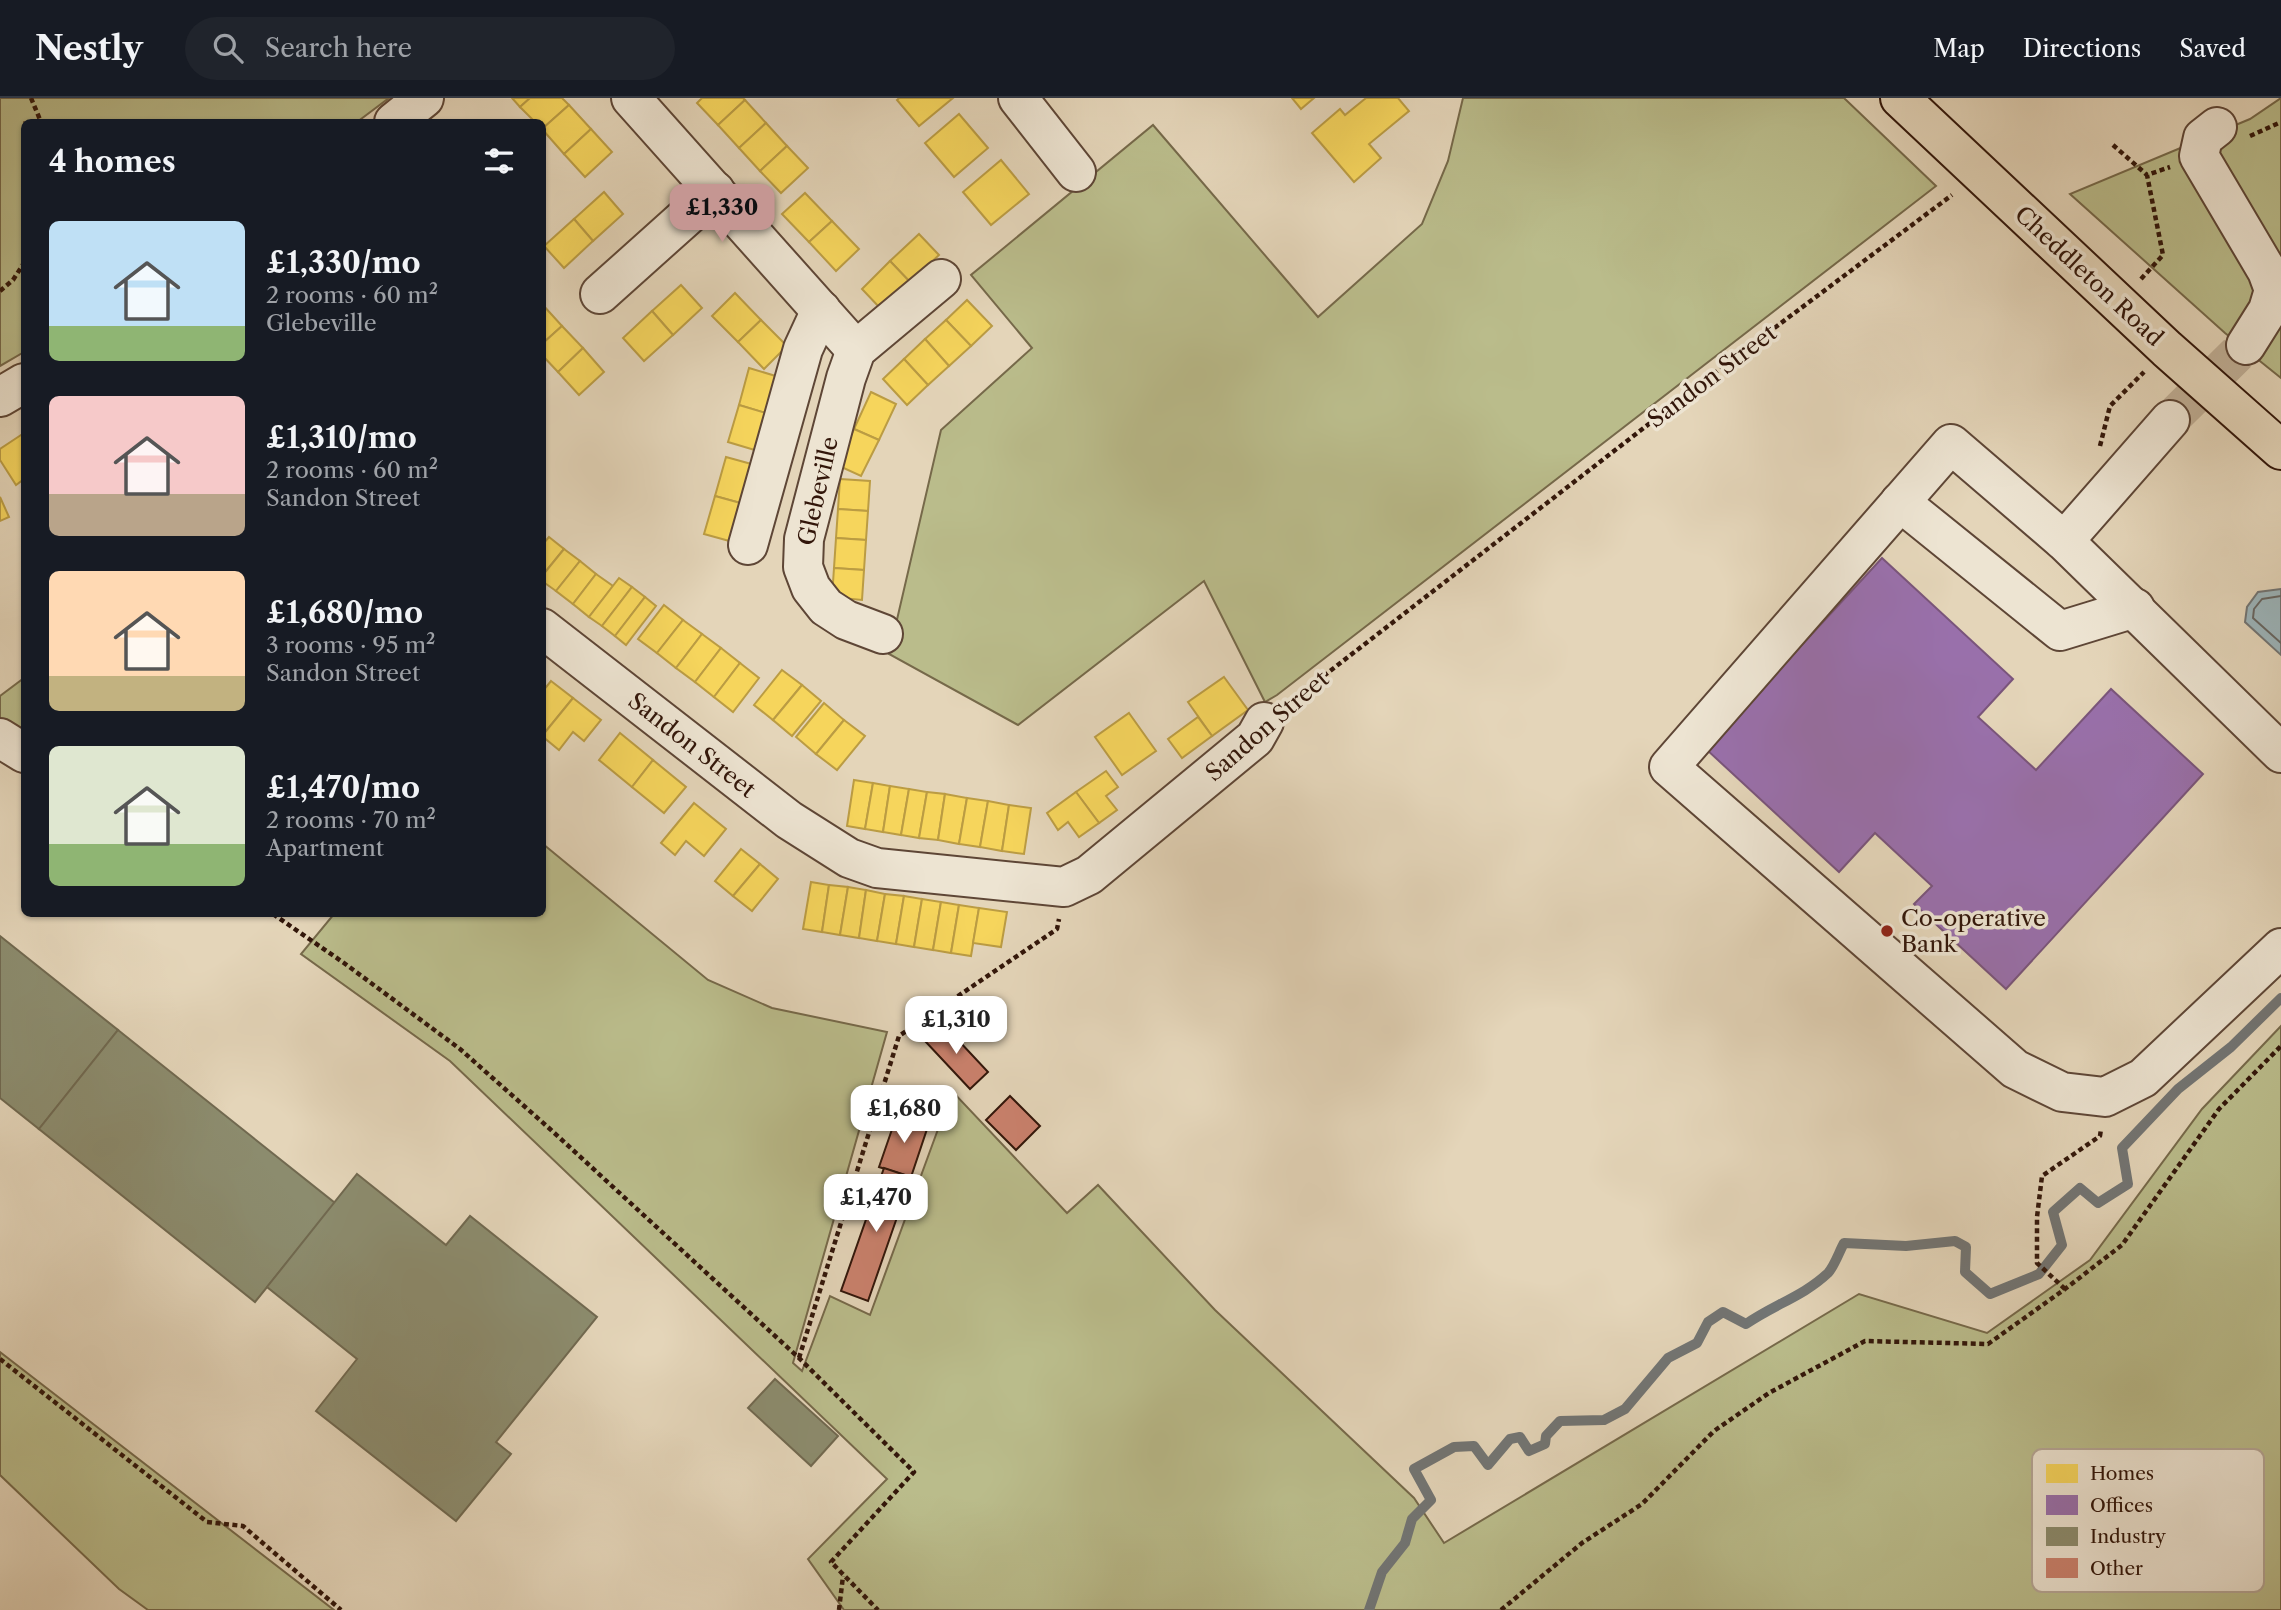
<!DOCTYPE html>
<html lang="en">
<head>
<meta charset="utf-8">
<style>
  :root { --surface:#171b24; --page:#20242c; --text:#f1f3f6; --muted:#9ea1a6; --line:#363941; --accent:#c59692 }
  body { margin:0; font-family:"Libre Caslon Text",serif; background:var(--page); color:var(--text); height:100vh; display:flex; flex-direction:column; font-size:26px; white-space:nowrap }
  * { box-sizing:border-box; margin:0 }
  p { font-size:23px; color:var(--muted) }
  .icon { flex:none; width:38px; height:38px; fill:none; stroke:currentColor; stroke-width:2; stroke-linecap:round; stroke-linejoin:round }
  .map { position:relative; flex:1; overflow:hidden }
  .sheet { position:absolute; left:21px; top:21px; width:525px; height:798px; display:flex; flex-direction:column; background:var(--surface); border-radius:10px; box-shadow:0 2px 5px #0004 }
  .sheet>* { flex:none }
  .price { position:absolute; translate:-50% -60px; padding:0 16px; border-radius:14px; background:#fff; color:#222; font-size:23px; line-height:46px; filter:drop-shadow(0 2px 4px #0008) }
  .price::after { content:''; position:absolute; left:50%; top:42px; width:21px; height:16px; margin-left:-10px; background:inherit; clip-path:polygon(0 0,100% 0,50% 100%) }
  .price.on { background:var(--accent); color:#111 }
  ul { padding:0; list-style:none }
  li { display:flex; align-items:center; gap:21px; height:175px; padding:0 28px }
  li span { display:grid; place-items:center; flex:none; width:196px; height:140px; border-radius:10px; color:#555 }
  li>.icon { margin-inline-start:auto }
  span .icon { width:84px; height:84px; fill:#fffc; stroke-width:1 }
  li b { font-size:30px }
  h2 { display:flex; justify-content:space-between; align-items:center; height:84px; padding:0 28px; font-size:30px }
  header { display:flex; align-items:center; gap:42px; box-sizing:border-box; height:98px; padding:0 35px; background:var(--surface); border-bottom:2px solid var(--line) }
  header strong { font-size:33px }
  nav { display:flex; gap:38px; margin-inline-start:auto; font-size:24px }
  .search { width:490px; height:63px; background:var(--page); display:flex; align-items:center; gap:18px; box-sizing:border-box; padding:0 24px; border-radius:38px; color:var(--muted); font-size:26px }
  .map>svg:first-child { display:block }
  .green { fill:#babc8b; stroke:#76694a; stroke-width:2 }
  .water { fill:#9cb5bb; stroke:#727574; stroke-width:2 }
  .homes { fill:#f6d55c; stroke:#bb9c43; stroke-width:2 }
  .offices { fill:#9970ab; stroke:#7a557b; stroke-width:2 }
  .industry { fill:#8c8c6e; stroke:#716950; stroke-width:2 }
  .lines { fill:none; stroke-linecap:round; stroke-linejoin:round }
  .shore { stroke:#676662; stroke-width:2 }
  .stream { stroke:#727574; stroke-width:10 }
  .building { fill:#ca816d; stroke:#32160a; stroke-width:2 }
  .minor-tunnel { stroke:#c0af96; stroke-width:38; stroke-dasharray:38 19; stroke-linecap:butt }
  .minor-casing { stroke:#5e4636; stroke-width:42 }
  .highway-casing { stroke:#32160a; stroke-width:42 }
  .path { stroke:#32160a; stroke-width:4.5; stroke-dasharray:5 3.5; stroke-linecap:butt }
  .minor { stroke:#ede4d2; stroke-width:38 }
  .highway { stroke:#e4d5b9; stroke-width:38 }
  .poi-dot { fill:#8f2418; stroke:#ede4d2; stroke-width:2.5 }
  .labels { text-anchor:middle; stroke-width:7; stroke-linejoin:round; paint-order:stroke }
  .street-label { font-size:23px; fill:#32160a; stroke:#ede4d2 }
  .poi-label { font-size:23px; fill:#32160a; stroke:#ede4d2; text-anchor:start }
  .key { fill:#ede4d2; stroke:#b5a696; stroke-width:2 }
  .key-label { font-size:19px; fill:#32160a }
</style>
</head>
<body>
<header>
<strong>Nestly</strong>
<div class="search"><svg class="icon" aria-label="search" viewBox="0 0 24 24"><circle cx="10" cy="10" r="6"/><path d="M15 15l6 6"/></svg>Search here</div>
<nav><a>Map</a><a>Directions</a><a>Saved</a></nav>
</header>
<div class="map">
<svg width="2281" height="1512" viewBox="0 0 2281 1512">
  <rect width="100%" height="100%" fill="#e4d5b9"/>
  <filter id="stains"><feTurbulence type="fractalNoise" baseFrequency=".00286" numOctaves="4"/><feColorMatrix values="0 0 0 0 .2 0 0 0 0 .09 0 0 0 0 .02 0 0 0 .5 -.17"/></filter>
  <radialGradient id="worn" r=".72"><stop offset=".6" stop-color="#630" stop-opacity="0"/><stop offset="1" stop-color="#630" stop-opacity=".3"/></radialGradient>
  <g class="green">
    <path d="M0,0H389L357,24H24V254L0,268Z"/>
    <path d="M1463,0H1844L1936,88L1277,597L1265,604L1204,483L1018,627L889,556L941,332L1032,250L971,177L1153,27L1318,219L1422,126L1448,63Z"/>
    <path d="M2281,0V280L2225,235L2070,96L2250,21Z"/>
    <path d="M24,580V641L0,625V598Z"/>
    <path d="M543,746L708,882L772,910L887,934L793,1265L802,1273L830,1198L870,1217L952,993L1067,1115L1098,1087L1215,1212L1414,1400L1444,1445L1859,1196L1987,1235L2090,1162L2202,1011L2281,928V1512H844L808,1461L887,1381L450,963L301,856L334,816H542Z"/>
    <path d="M0,1254L334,1512H148L119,1491L0,1377Z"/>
  </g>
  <path class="water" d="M2281,491V557L2245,524L2247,509L2258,494Z"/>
  <g class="homes">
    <path d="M512,0H530L520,9Z"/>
    <path d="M530,0H562L569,7L542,31V24H535L520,9Z"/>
    <path d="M702,0H743L745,2L718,27L697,5Z"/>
    <path d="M899,0H953L919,28L897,2Z"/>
    <path d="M1292,0H1314L1301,11Z"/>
    <path d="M1366,0H1398L1409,13L1369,46L1381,60L1354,84L1312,35L1340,11L1345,17Z"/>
    <path d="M745,2L766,25L739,50L718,27Z"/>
    <path d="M569,7L591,31L564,56L542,31Z"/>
    <path d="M959,16L988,50L954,79L925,45Z"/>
    <path d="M766,25L787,48L760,73L739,50Z"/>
    <path d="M591,31L612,54L585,79L564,56Z"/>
    <path d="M787,48L808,70L781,95L760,73Z"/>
    <path d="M1001,62L1029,96L991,127L963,94Z"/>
    <path d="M604,94L623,116L593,143L574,121Z"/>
    <path d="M805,95L832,123L809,144L782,116Z"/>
    <path d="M574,121L593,143L564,170L544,148Z"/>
    <path d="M832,123L859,151L836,173L809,144Z"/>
    <path d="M919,136L939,157L910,184L890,163Z"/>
    <path d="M890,163L910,184L881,211L862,191Z"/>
    <path d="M681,187L702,210L673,237L652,213Z"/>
    <path d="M735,195L761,222L738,244L712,218Z"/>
    <path d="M967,202L992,228L971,248L946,222Z"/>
    <path d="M542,206L562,228L542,246Z"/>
    <path d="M652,213L673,237L644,263L623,240Z"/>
    <path d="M761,222L787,248L764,271L738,244Z"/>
    <path d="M946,222L971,248L949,268L925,241Z"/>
    <path d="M562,228L583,250L558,274L542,257V246Z"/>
    <path d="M925,241L949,268L928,287L904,261Z"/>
    <path d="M583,250L604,274L579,297L558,274Z"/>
    <path d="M904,261L928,287L907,307L883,281Z"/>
    <path d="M749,270L779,279L769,316L739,307Z"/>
    <path d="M871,294L896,306L879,342L854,331Z"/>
    <path d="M739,307L769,316L758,353L728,344Z"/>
    <path d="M854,331L879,342L861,378L837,367Z"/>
    <path d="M24,335V381L16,387L0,362V351Z"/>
    <path d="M726,359L755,367L744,406L715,398Z"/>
    <path d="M840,381L870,383L868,413L838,411Z"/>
    <path d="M715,398L744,406L733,444L704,436Z"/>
    <path d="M0,399L9,419L0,423Z"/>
    <path d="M838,411L868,413L866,442L836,440Z"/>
    <path d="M549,439L564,451L542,478V447Z"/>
    <path d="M836,440L866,442L864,472L834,470Z"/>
    <path d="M564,451L580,463L556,493L542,483V478Z"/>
    <path d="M580,463L596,476L573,506L556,493Z"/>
    <path d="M834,470L864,472L862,502L832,499Z"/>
    <path d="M596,476L613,488L589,519L573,506Z"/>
    <path d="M619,480L632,489L602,528L589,519Z"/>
    <path d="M632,489L645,499L615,538L602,528Z"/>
    <path d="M645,499L656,508L626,547L615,538Z"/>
    <path d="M664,507L683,522L657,555L638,541Z"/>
    <path d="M683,522L702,536L676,570L657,555Z"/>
    <path d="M702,536L721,550L695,584L676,570Z"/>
    <path d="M721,550L740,565L714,599L695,584Z"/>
    <path d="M740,565L759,580L733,614L714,599Z"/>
    <path d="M782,572L802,587L773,622L754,607Z"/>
    <path d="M1224,579L1248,612L1212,638L1188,604Z"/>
    <path d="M551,583L573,600L542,638V594Z"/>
    <path d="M802,587L821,603L792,638L773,622Z"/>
    <path d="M573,600L601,622L584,643L573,634L559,652L542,638Z"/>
    <path d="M824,605L844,622L816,656L796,639Z"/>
    <path d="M1129,615L1156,653L1122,677L1095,639Z"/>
    <path d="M1198,619L1212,638L1182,660L1168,641Z"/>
    <path d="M844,622L865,638L837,672L816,656Z"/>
    <path d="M620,635L653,662L632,689L599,662Z"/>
    <path d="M653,662L686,689L664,715L632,689Z"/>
    <path d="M1106,673L1118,689L1106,698L1117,712L1099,725L1076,694Z"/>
    <path d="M854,682L873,685L865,731L847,728Z"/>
    <path d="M873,685L890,688L883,734L865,731Z"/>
    <path d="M890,688L909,691L901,737L883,734Z"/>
    <path d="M909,691L927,694L919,740L901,737Z"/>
    <path d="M927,694L945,696L938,742L919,740Z"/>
    <path d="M1076,694L1099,725L1079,739L1068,724L1058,732L1047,715Z"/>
    <path d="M945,696L967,700L959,746L938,742Z"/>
    <path d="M967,700L988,703L980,749L959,746Z"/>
    <path d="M988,703L1009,707L1002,753L980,749Z"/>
    <path d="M694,705L726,731L704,758L686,743L675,757L661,745Z"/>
    <path d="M1009,707L1031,710L1024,756L1002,753Z"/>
    <path d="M741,751L760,766L733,798L715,783Z"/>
    <path d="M760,766L778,781L752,813L733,798Z"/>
    <path d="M811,784L829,787L822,834L803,831Z"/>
    <path d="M829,787L848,789L840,837L822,834Z"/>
    <path d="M848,789L866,792L859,840L840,837Z"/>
    <path d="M866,792L885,796L877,843L859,840Z"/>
    <path d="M885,796L904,798L896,846L877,843Z"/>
    <path d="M904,798L922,801L914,849L896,846Z"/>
    <path d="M922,801L941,804L933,852L914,849Z"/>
    <path d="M941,804L959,807L951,855L933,852Z"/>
    <path d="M959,807L979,810L971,858L951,855Z"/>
    <path d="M979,810L1007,814L1001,849L973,845Z"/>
  </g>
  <path class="offices" d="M1882,460L2013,581L1978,619L2036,672L2111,591L2203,676L2006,891L1914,806L1932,788L1875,735L1839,774L1706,651Z"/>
  <g class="industry">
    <path d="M0,838L118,932L39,1031L0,1000Z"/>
    <path d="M118,932L335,1105L255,1204L39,1031Z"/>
    <path d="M357,1076L446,1147L470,1118L597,1219L496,1344L511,1356L456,1423L316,1313L357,1261L267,1189Z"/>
    <path d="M775,1281L838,1338L811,1368L748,1310Z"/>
  </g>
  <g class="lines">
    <path class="shore" d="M2281,498L2262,501L2254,511L2253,520L2281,545"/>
    <path class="stream" d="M1369,1512L1382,1474L1405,1445L1412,1421L1431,1402L1414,1371L1454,1349L1474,1348L1488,1367L1510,1341L1520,1339L1529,1353L1545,1346L1546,1338L1560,1323L1604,1322L1625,1311L1668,1260L1697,1245L1708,1224L1723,1214L1746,1226C1773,1207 1804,1198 1828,1175C1835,1167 1839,1154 1844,1145L1906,1148L1955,1143L1966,1149L1965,1174L1990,1196L2039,1176L2062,1147L2053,1114L2080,1090L2098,1105L2128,1086L2122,1050L2178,991L2231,949L2281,900"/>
  </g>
  <g class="building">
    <path d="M943,926L988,974L970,991L925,943Z"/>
    <path d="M1010,998L1040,1028L1016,1052L986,1022Z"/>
    <path d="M898,1014L929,1025L911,1079L879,1069Z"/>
    <path d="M884,1070L911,1079L868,1203L841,1193Z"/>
  </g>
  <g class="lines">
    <path class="minor-tunnel" d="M2170,322L2246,247"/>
    <defs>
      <g id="minor">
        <path d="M631,0L856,252"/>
        <path d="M1018,0L1076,74"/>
        <path d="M394,24L424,0"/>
        <path d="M2217,29L2203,40L2199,58L2267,173L2274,192L2268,212L2246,247"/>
        <path d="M600,196L715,93"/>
        <path d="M0,299L24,285"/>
        <path d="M1900,404L2060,533L2135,510"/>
        <path d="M2064,443L2170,322"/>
        <path d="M748,447L803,251L821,212"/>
        <path d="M542,530L789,722L849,760L877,770L1064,789L1089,777L1255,640L1264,624"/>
        <path d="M883,536L846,522L826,509L811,490L803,469L804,441L846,280L856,252L941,181"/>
        <path d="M0,640L24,655"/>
        <path d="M2281,655L2064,443L1951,346L1669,669L2015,971L2062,994L2105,999L2143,980L2281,850"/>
      </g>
      <path id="highway" d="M1900,0L2167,251L2281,352"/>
    </defs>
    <use href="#minor" class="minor-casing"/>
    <use href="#highway" class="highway-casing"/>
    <g class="path">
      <path d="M31,0L41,24"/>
      <path d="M2250,38L2281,24"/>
      <path d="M2113,47L2147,77"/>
      <path d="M2141,181L2163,157L2147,77L2170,69"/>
      <path d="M0,193L13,182L24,165"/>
      <path d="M2100,348L2110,308L2144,274"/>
      <path d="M1290,604L1725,267L1952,97"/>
      <path d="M273,816L344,865L460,951L550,1031L799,1260L914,1374L831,1464L878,1512"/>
      <path d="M2065,1191L2037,1165V1119L2042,1078L2100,1038L2101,1031"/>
      <path d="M799,1260L899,938L1057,831L1059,821"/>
      <path d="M0,1261L207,1424L243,1428L341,1512"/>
      <path d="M839,1512L843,1478"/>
      <path d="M1501,1512L1582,1445L1642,1406L1714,1333L1769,1295L1865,1243L1988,1246L2065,1191L2122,1147L2219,1011L2281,948"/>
    </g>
    <use href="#minor" class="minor"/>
    <use href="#highway" class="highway"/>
  </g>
  <circle class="poi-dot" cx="1887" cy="833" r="7"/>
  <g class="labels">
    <g class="street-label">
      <text transform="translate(2089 178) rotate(43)" y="8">Cheddleton Road</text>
      <text transform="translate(1712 278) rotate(-37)" y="8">Sandon Street</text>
      <text transform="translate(818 393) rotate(-77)" y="8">Glebeville</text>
      <text transform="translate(1267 628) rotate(-41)" y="8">Sandon Street</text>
      <text transform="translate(692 647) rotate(38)" y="8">Sandon Street</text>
    </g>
    <g class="poi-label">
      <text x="1901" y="828">Co-operative<tspan x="1901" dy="26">Bank</tspan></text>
    </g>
  </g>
  <rect x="2032" y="1351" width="232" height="143" rx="10" class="key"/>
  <rect x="2046" y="1366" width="32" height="19" fill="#f6d55c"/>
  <rect x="2046" y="1397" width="32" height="20" fill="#9970ab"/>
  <rect x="2046" y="1429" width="32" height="19" fill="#8c8c6e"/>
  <rect x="2046" y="1460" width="32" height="20" fill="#ca816d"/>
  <g class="key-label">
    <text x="2090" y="1382">Homes</text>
    <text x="2090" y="1414">Offices</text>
    <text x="2090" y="1445">Industry</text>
    <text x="2090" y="1477">Other</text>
  </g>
  <rect width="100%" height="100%" filter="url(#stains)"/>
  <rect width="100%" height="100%" fill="url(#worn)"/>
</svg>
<b class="price on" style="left:722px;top:146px">£1,330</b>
<b class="price" style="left:956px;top:958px">£1,310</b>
<b class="price" style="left:904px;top:1047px">£1,680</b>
<b class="price" style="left:876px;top:1136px">£1,470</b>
<section class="sheet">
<h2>4 homes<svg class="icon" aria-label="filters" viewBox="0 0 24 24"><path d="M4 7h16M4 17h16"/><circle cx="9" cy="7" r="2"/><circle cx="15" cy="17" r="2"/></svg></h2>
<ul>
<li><span style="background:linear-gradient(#bfe0f5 75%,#8fb573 0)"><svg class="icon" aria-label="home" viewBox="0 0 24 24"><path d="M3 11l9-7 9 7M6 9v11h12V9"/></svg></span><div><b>£1,330/mo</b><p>2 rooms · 60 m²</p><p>Glebeville</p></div></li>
<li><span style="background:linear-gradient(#f6c9c9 70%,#b9a48a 0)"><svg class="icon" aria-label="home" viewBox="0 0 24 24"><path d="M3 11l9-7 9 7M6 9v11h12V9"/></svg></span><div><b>£1,310/mo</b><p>2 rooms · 60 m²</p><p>Sandon Street</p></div></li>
<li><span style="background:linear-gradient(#ffd9b3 75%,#c2b280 0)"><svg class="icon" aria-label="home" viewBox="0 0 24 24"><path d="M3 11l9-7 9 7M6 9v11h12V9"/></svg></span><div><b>£1,680/mo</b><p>3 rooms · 95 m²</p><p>Sandon Street</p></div></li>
<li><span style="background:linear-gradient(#dfe7d0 70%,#8fb573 0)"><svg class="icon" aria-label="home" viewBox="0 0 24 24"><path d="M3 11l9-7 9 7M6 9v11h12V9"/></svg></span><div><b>£1,470/mo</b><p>2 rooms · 70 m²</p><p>Apartment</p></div></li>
</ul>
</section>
</div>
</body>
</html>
